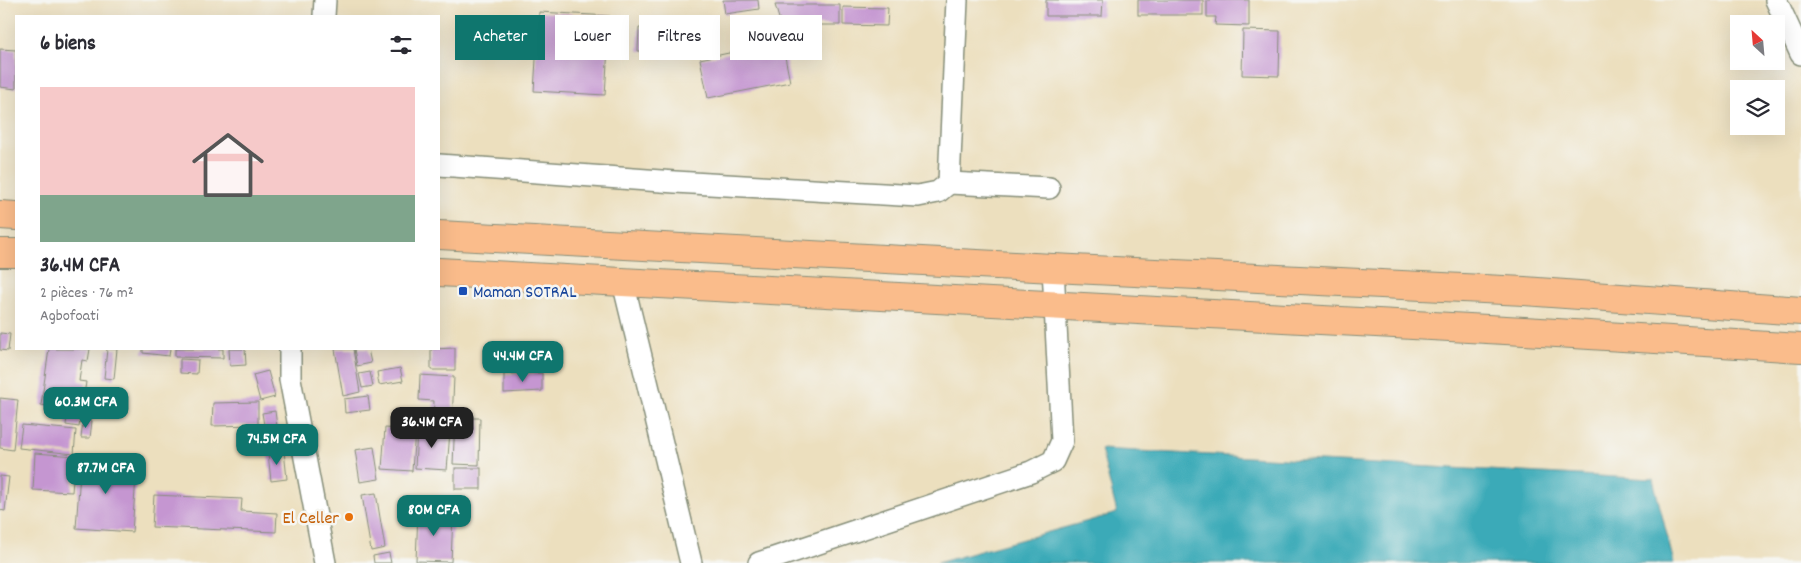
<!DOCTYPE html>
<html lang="fr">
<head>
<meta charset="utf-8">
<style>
  :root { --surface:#fff; --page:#f2f2f3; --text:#2b2b33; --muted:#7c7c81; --line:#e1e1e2; --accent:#0f766e }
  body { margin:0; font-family:Dekko,sans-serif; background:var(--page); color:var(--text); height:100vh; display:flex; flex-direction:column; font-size:19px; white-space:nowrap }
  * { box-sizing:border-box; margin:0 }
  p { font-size:16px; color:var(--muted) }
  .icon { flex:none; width:28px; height:28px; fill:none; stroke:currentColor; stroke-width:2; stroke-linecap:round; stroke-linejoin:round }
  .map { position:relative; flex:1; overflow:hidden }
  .drawer { position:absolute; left:15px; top:15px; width:425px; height:335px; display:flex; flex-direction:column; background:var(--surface); border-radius:0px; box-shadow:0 5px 20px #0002 }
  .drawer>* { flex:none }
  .banner { position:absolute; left:455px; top:15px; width:475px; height:45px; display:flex; gap:10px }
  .needle { width:32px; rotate:334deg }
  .tools { position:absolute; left:1730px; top:15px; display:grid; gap:10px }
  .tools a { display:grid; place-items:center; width:55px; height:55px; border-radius:0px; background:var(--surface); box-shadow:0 5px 20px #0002; font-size:25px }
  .price { position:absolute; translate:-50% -42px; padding:0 11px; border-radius:10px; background:var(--accent); color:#fff; font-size:16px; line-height:32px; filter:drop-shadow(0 1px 2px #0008) }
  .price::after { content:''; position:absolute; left:50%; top:30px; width:15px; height:11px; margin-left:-8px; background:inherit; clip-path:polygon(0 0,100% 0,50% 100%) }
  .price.selected { background:#222; color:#fff }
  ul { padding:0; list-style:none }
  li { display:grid; align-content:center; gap:10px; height:265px; padding:0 25px }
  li+li { border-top:1px solid var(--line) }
  li span { display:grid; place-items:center; height:155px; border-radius:0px; color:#555 }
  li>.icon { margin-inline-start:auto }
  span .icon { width:90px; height:90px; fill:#fffc; stroke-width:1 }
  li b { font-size:21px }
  h2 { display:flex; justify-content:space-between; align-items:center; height:60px; padding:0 25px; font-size:21px }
  .pill { padding:0 18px; border-radius:0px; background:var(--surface); box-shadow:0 5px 20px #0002; font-size:18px; line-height:45px }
  .pill.selected { background:var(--accent); color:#fff }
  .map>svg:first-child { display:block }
  .water { fill:#3baab8; stroke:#2d7476 }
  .building { fill:#c596d1 }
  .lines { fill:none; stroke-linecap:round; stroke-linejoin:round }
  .minor-casing { stroke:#868e79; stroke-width:24 }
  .primary-casing { stroke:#868e79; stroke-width:30 }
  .minor { stroke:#fff; stroke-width:21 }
  .primary { stroke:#fabc8b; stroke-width:28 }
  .transit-dot { fill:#1a4fb4; stroke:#f6f6f2; stroke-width:2 }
  .food-dot { fill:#e8710a; stroke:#f6f6f2; stroke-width:2 }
  .labels { text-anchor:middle; stroke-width:5; stroke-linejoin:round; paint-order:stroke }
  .transit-label { font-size:18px; fill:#164399; stroke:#f6f6f2; text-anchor:start }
  .food-label { font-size:18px; fill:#c56008; stroke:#f6f6f2; text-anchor:end }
</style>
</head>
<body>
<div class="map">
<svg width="1801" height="563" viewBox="0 0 1801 563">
  <rect width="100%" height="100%" fill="#f6f6f2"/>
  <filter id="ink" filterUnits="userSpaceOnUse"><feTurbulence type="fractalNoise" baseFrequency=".02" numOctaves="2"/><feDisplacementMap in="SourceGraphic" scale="10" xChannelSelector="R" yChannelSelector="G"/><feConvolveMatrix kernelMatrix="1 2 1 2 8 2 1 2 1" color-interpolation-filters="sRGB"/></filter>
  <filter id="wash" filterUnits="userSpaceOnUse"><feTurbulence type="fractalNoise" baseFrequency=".0096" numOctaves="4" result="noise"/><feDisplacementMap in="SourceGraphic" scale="20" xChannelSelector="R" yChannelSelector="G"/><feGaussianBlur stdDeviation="1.12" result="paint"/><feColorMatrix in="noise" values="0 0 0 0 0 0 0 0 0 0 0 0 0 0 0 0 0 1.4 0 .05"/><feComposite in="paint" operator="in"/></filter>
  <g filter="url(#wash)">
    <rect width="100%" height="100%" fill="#ecdfbe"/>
    <path class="water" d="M1101,449L1653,479L1674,563H937L1117,513Z"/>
    <g id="blocks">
      <g class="building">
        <path d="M723,0H758L759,9L725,14Z"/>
        <path d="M1046,0H1103L1102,16H1046Z"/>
        <rect x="1138" y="0" width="65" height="15"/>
        <path d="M1207,0H1249V26L1215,25L1216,17H1207Z"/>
        <path d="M775,5H840V25H781Z"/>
        <path d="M843,7L888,8L887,26L843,25Z"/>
        <path d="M539,12L610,16L605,95L534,91Z"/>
        <path d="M639,28H651L650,51H638Z"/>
        <path d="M1243,30L1280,31L1279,76L1242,75Z"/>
        <path d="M782,42L790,82L708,98L700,59Z"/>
        <path d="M0,49L16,50V89L0,87Z"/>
        <path d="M0,333L10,334L8,351L0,350Z"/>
        <path d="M455,348V370H431V349Z"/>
        <path d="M49,349H90L88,361L82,360L79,381L86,382L79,427L66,425L68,409L41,405Z"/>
        <path d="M107,349H117L114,379L104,378Z"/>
        <path d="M143,349H170L169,356L143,353Z"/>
        <path d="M175,349H223V358L175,357Z"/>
        <path d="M229,349H245L246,365L230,366Z"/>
        <path d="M335,349H353L360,392L343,396Z"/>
        <path d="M354,349H368L371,363L357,366Z"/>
        <path d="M180,359L198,360L197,374L180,373Z"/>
        <path d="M400,368L403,381L379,385L377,372Z"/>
        <path d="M268,371L275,397L260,401L253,375Z"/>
        <path d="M370,372L373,386L362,388L359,374Z"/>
        <path d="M542,373V391L504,393V374Z"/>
        <path d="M420,375L454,377L452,422L433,421L434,401L419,400Z"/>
        <path d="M86,394L106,396L105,409L85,407Z"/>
        <path d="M368,396L370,410L345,413L344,399Z"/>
        <path d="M0,398L18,400L13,450L0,448Z"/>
        <path d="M258,402V425L212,426L213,403Z"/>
        <path d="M275,411L279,442L267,443L262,413Z"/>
        <path d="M455,418H480L479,465L453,464Z"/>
        <path d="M83,420L92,421L90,438H81Z"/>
        <path d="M22,425L76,430L74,454L19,448Z"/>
        <path d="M385,428L415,430L412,471L382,469Z"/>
        <path d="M417,429L450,431L447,470L415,468Z"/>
        <path d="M374,447L379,479L360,482L355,450Z"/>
        <path d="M284,451L287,479L271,481L268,453Z"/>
        <path d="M35,453L75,456L72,492L33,490Z"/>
        <path d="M81,459L137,463L132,532L76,528Z"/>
        <rect x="455" y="468" width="26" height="21"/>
        <path d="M0,476L9,477L5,511L0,510Z"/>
        <path d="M376,493L385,548L371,551L362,495Z"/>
        <path d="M154,495L242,499L241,511L277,513L276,532L152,527Z"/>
        <path d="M418,512L453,514L451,562L416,561Z"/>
        <path d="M389,553L391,563H374L373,556Z"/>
      </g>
    </g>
  </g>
  <g filter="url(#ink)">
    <use href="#blocks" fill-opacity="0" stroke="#868e79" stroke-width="1"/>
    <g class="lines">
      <defs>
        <g id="minor">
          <path d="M1776,0L1801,54"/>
          <path d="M324,16L325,0"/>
          <path d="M439,165L675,182L918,196L938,192L949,183L957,0"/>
          <path d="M949,183L1049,188"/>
          <path d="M623,282L691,563"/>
          <path d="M290,349V379L325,563"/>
          <path d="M759,563L1031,472L1053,461L1062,441L1053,268"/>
        </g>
        <g id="primary">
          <path d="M0,215L16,216"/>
          <path d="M439,235L1053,268L1524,291L1801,311"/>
          <path d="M0,253H16"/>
          <path d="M439,272L1524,331L1801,348"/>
        </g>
      </defs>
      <use href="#minor" class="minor-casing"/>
      <use href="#primary" class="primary-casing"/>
      <use href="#minor" class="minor"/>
      <use href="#primary" class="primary"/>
    </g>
  </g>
  <rect class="transit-dot" x="458" y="286" width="10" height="10" rx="2.5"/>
  <circle class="food-dot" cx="349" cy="517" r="5"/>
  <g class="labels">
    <g class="transit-label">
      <text x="473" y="297">Maman SOTRAL</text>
    </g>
    <g class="food-label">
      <text x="339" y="523">El Celler</text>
    </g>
  </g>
</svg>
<div class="tools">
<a><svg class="needle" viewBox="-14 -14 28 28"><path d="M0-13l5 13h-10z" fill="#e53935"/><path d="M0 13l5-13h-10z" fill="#7c7c81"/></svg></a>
<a><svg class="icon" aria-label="layers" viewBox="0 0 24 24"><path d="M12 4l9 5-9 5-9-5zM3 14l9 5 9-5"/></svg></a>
</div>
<b class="price" style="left:523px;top:383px">44.4M CFA</b>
<b class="price" style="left:86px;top:429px">60.3M CFA</b>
<b class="price selected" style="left:432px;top:449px">36.4M CFA</b>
<b class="price" style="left:277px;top:466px">74.5M CFA</b>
<b class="price" style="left:106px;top:495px">87.7M CFA</b>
<b class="price" style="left:434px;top:537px">80M CFA</b>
<div class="banner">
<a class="pill selected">Acheter</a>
<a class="pill">Louer</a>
<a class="pill">Filtres</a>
<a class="pill">Nouveau</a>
</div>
<section class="drawer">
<h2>6 biens<svg class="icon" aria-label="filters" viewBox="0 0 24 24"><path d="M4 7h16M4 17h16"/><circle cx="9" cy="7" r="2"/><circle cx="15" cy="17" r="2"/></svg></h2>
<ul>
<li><span style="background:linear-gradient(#f6c9c9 70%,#7fa58c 0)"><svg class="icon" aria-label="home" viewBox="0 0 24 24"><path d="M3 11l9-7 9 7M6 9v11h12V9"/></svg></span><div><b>36.4M CFA</b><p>2 pièces · 76 m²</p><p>Agbofoati</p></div></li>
</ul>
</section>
</div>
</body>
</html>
